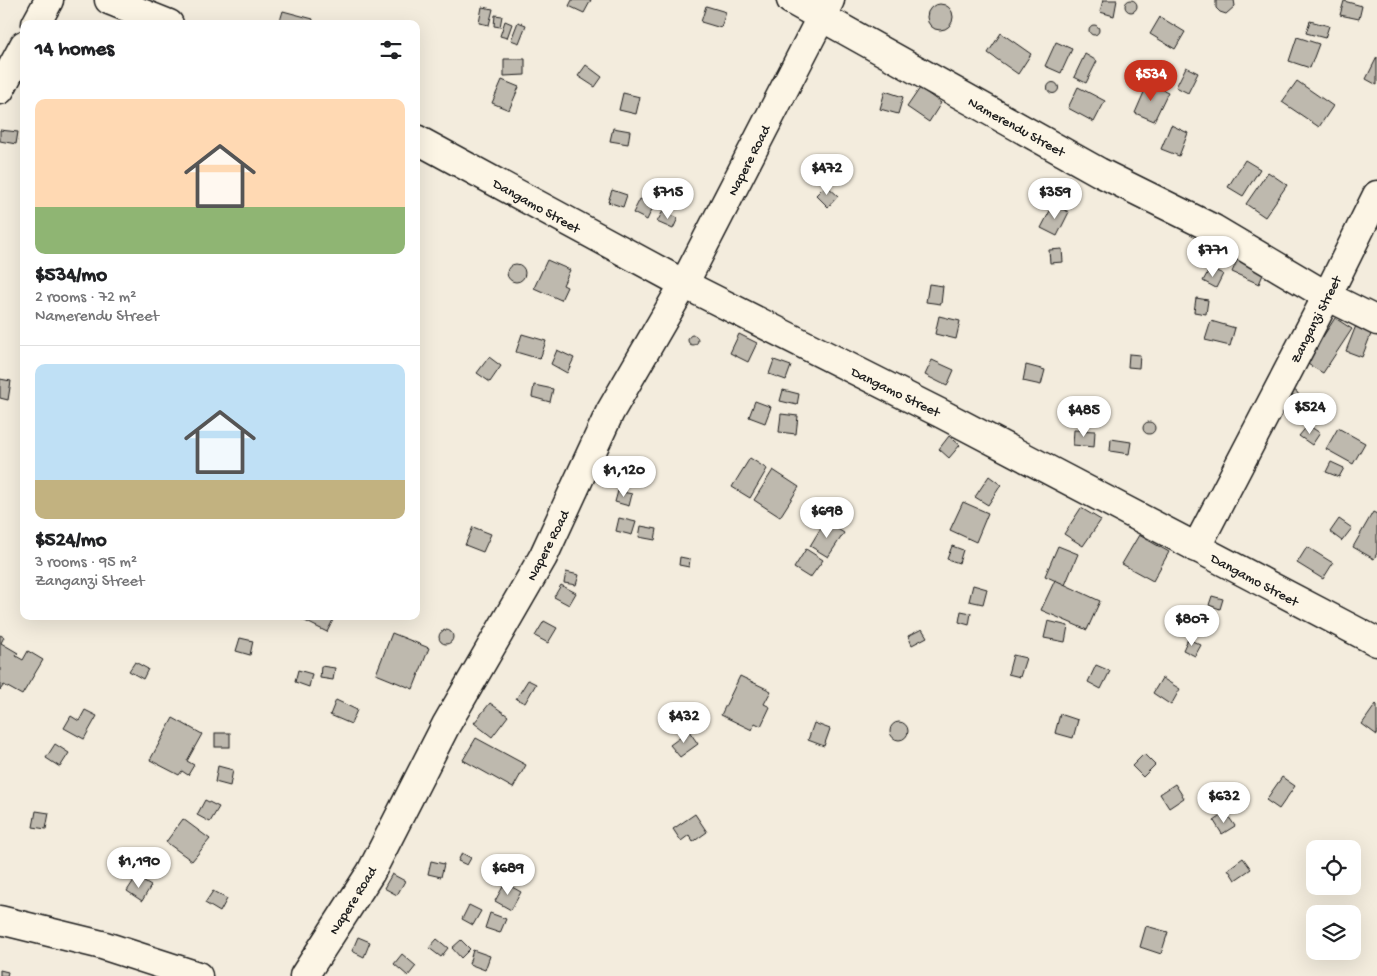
<!DOCTYPE html>
<html lang="en">
<head>
<meta charset="utf-8">
<style>
  :root { --surface:#fff; --page:#f2f2f2; --text:#202124; --muted:#757577; --line:#e0e0e0; --accent:#c8321e }
  body { margin:0; font-family:"Gochi Hand",sans-serif; background:var(--page); color:var(--text); height:100vh; display:flex; flex-direction:column; font-size:19px; white-space:nowrap }
  * { box-sizing:border-box; margin:0 }
  p { font-size:16px; color:var(--muted) }
  .icon { flex:none; width:28px; height:28px; fill:none; stroke:currentColor; stroke-width:2; stroke-linecap:round; stroke-linejoin:round }
  .map { position:relative; flex:1; overflow:hidden }
  .side { position:absolute; left:20px; top:20px; width:400px; height:600px; display:flex; flex-direction:column; background:var(--surface); border-radius:10px; box-shadow:0 5px 20px #0002 }
  .side>* { flex:none }
  .tools { position:absolute; left:1306px; top:840px; display:grid; gap:10px }
  .tools a { display:grid; place-items:center; width:55px; height:55px; border-radius:10px; background:var(--surface); box-shadow:0 5px 20px #0002; font-size:25px }
  .price { position:absolute; translate:-50% -42px; padding:0 11px; border-radius:18px; background:#fff; color:#222; font-size:16px; line-height:32px; filter:drop-shadow(0 1px 2px #0008) }
  .price::after { content:''; position:absolute; left:50%; top:30px; width:15px; height:11px; margin-left:-8px; background:inherit; clip-path:polygon(0 0,100% 0,50% 100%) }
  .price.selected { background:var(--accent); color:#fff }
  ul { padding:0; list-style:none }
  li { display:grid; align-content:center; gap:10px; height:265px; padding:0 15px }
  li+li { border-top:1px solid var(--line) }
  li span { display:grid; place-items:center; height:155px; border-radius:10px; color:#555 }
  li>.icon { margin-inline-start:auto }
  span .icon { width:90px; height:90px; fill:#fffc; stroke-width:1 }
  li b { font-size:21px }
  h2 { display:flex; justify-content:space-between; align-items:center; height:60px; padding:0 15px; font-size:21px }
  .map>svg:first-child { display:block }
  .building { fill:#beb9ae; stroke:#1c1c1c }
  .lines { fill:none; stroke-linecap:round; stroke-linejoin:round }
  .minor-casing { stroke:#1c1c1c; stroke-width:31 }
  .minor { stroke:#fcf5e5; stroke-width:28 }
  .labels { text-anchor:middle; stroke-width:4; stroke-linejoin:round; paint-order:stroke }
  .street-label { font-size:14px; fill:#1c1c1c; stroke:#fcf5e5 }
</style>
</head>
<body>
<div class="map">
<svg width="1377" height="976" viewBox="0 0 1377 976">
  <rect width="100%" height="100%" fill="#f3ecdd"/>
  <filter id="ink" filterUnits="userSpaceOnUse"><feTurbulence type="fractalNoise" baseFrequency=".02" numOctaves="2"/><feDisplacementMap in="SourceGraphic" scale="10" xChannelSelector="R" yChannelSelector="G"/><feConvolveMatrix kernelMatrix="1 2 1 2 8 2 1 2 1" color-interpolation-filters="sRGB"/></filter>
  <g filter="url(#ink)">
    <g class="building">
      <circle cx="1131" cy="6" r="6"/>
      <path d="M572,0H591L584,13L569,6Z"/>
      <path d="M1103,0H1117L1114,16L1100,12Z"/>
      <path d="M1216,0H1234L1235,6L1226,14L1220,12L1216,8Z"/>
      <path d="M1344,1L1362,6L1359,19L1340,15Z"/>
      <circle cx="940" cy="17" r="13"/>
      <path d="M706,6L726,12L721,28L701,22Z"/>
      <path d="M482,7L493,9L489,25L479,23Z"/>
      <path d="M283,11L313,19L312,24H279Z"/>
      <path d="M495,15L502,16L500,27L494,26Z"/>
      <path d="M1160,17L1185,32L1175,49L1150,34Z"/>
      <path d="M505,21L512,24L507,38L500,36Z"/>
      <path d="M1310,21L1329,26L1325,38L1306,33Z"/>
      <path d="M518,22L526,25L519,43L511,40Z"/>
      <circle cx="1094" cy="30" r="5"/>
      <path d="M1001,33L1031,54L1018,74L988,53Z"/>
      <path d="M1297,37L1319,44L1310,68L1289,61Z"/>
      <path d="M1056,42L1072,49L1061,73L1045,66Z"/>
      <path d="M1085,54L1097,61L1086,83L1074,77Z"/>
      <path d="M1377,57V85L1366,79Z"/>
      <path d="M504,59H525V75L504,76Z"/>
      <path d="M586,65L602,77L595,87L578,76Z"/>
      <path d="M1186,67L1198,73L1188,93L1176,87Z"/>
      <path d="M502,80L519,87L509,110L492,103Z"/>
      <path d="M1297,81L1333,106L1319,127L1282,102Z"/>
      <circle cx="1053" cy="88" r="5.5"/>
      <path d="M1148,83L1168,92L1154,121L1135,113Z"/>
      <path d="M1078,87L1105,101L1094,122L1068,108Z"/>
      <path d="M920,88L941,103L929,122L907,107Z"/>
      <path d="M885,91L903,97L898,114L880,109Z"/>
      <path d="M623,93L640,97L636,114L619,110Z"/>
      <path d="M1171,125L1188,133L1179,156L1161,149Z"/>
      <path d="M613,128L630,131L628,144L610,141Z"/>
      <path d="M0,130L18,132L16,144L0,141Z"/>
      <path d="M1245,160L1260,169L1243,196L1228,187Z"/>
      <path d="M1268,172L1287,185L1265,217L1246,204Z"/>
      <path d="M826,185L838,196L828,207L816,195Z"/>
      <path d="M612,190L627,195L623,207L608,202Z"/>
      <path d="M640,199L654,205L647,220L633,213Z"/>
      <path d="M1053,205L1069,212L1057,236L1041,228Z"/>
      <path d="M663,211L678,218L673,229L657,222Z"/>
      <path d="M1062,249L1063,262L1050,263L1049,250Z"/>
      <path d="M1239,256L1266,267L1259,284L1232,272Z"/>
      <path d="M547,260L570,270L563,285L567,287L561,300L534,288Z"/>
      <circle cx="516" cy="273" r="9"/>
      <path d="M1210,268L1223,274L1216,288L1203,281Z"/>
      <path d="M929,284L943,286L941,304L926,302Z"/>
      <path d="M1196,298L1208,300L1206,314L1194,312Z"/>
      <path d="M939,316L960,321L956,339L935,334Z"/>
      <path d="M1335,318L1352,329L1323,373L1306,363Z"/>
      <path d="M1211,321L1235,328L1230,346L1205,340Z"/>
      <path d="M1357,323L1373,329L1362,357L1346,351Z"/>
      <path d="M522,334L546,341L540,359L516,352Z"/>
      <path d="M739,334L757,343L748,362L730,353Z"/>
      <circle cx="693" cy="340" r="5"/>
      <path d="M557,350L574,358L567,373L551,364Z"/>
      <path d="M1129,354L1140,355L1139,368L1128,367Z"/>
      <path d="M489,357L501,366L490,382L477,373Z"/>
      <path d="M774,360L791,366L786,380L769,374Z"/>
      <path d="M932,360L954,370L947,386L925,375Z"/>
      <path d="M1026,365L1045,370L1041,385L1023,381Z"/>
      <path d="M0,379L11,381L8,400L0,398Z"/>
      <path d="M534,385L553,389L550,402L532,397Z"/>
      <path d="M783,390L799,394L797,405L780,401Z"/>
      <circle cx="1292" cy="397" r="7"/>
      <path d="M755,401L771,407L765,423L749,417Z"/>
      <path d="M781,414L798,416L796,434L779,432Z"/>
      <circle cx="1149" cy="428" r="6"/>
      <path d="M1308,425L1320,433L1312,445L1299,436Z"/>
      <path d="M1338,428L1365,443L1353,464L1326,449Z"/>
      <path d="M1074,430L1095,431L1094,447L1073,445Z"/>
      <path d="M949,436L960,445L949,458L939,449Z"/>
      <path d="M1111,439L1131,442L1129,454L1110,451Z"/>
      <path d="M750,458L767,469L750,498L732,487Z"/>
      <circle cx="620" cy="466" r="6"/>
      <path d="M1331,462L1344,468L1339,477L1326,472Z"/>
      <path d="M773,470L799,487L780,517L754,500Z"/>
      <path d="M989,476L1001,485L988,505L975,497Z"/>
      <path d="M618,491L632,494L629,506L615,502Z"/>
      <path d="M963,502L988,513L976,542L950,530Z"/>
      <path d="M1081,508L1101,520L1083,546L1064,534Z"/>
      <path d="M1373,512L1377,514V553L1374,559L1353,547Z"/>
      <path d="M619,518L636,522L632,535L616,531Z"/>
      <path d="M1339,519L1352,528L1342,541L1330,532Z"/>
      <path d="M825,521L844,533L828,557L810,546Z"/>
      <path d="M641,526L657,529L655,540L639,537Z"/>
      <path d="M473,527L491,534L483,552L465,545Z"/>
      <path d="M1139,535L1169,552L1153,581L1122,564Z"/>
      <path d="M952,546L963,550L959,563L947,559Z"/>
      <path d="M1058,546L1078,554L1065,585L1045,576Z"/>
      <path d="M1307,547L1333,563L1323,579L1297,563Z"/>
      <path d="M806,549L823,560L810,578L794,568Z"/>
      <path d="M680,557L690,559L689,567L679,565Z"/>
      <path d="M566,572L579,575L576,585L564,583Z"/>
      <path d="M1055,580L1100,601L1087,630L1041,610Z"/>
      <path d="M561,585L576,593L569,605L554,597Z"/>
      <path d="M973,585L987,589L983,604L969,601Z"/>
      <path d="M1212,596L1223,599L1220,609L1209,605Z"/>
      <path d="M961,611L971,613L969,625L959,622Z"/>
      <path d="M295,616H335L327,632Z"/>
      <path d="M544,621L557,628L548,643L535,636Z"/>
      <path d="M1048,621L1068,626L1065,642L1044,638Z"/>
      <path d="M922,629L927,637L912,645L908,636Z"/>
      <circle cx="446" cy="637" r="7"/>
      <path d="M392,633L429,648L413,689L376,674Z"/>
      <path d="M0,635L4,637L1,643L18,653L16,656L23,660L28,651L43,660L22,695L4,685L0,690Z"/>
      <path d="M240,638L253,641L250,655L236,651Z"/>
      <path d="M1188,639L1201,645L1195,656L1183,650Z"/>
      <path d="M1013,655L1026,658L1020,677L1008,674Z"/>
      <path d="M135,662L148,669L143,679L129,671Z"/>
      <path d="M1096,665L1110,671L1101,689L1088,682Z"/>
      <path d="M321,666L335,668L333,680L320,678Z"/>
      <path d="M298,670L312,674L309,687L295,682Z"/>
      <path d="M740,676L771,691L764,704L770,707L761,726L755,723L752,730L721,715Z"/>
      <path d="M1162,678L1180,689L1171,705L1153,693Z"/>
      <path d="M528,680L536,684L525,703L516,699Z"/>
      <path d="M336,700L357,710L351,724L330,715Z"/>
      <path d="M490,703L508,716L492,737L474,723Z"/>
      <path d="M1376,704L1377,705V735L1362,724Z"/>
      <path d="M85,710L97,716L84,739L64,728L71,716L79,721Z"/>
      <path d="M1060,714L1078,720L1073,738L1055,733Z"/>
      <path d="M173,718L202,734L187,761L194,765L188,775L182,771L179,775L150,760Z"/>
      <circle cx="899" cy="731" r="9"/>
      <path d="M814,723L830,729L824,746L808,740Z"/>
      <path d="M689,731L698,744L680,757L670,745Z"/>
      <rect x="215" y="733" width="15" height="14"/>
      <path d="M476,738L526,765L513,788L463,760Z"/>
      <path d="M55,744L69,753L60,767L46,758Z"/>
      <path d="M1144,754L1155,765L1143,777L1132,766Z"/>
      <path d="M218,766L233,770L230,786L215,782Z"/>
      <path d="M1282,777L1295,786L1279,809L1266,800Z"/>
      <path d="M1175,784L1184,798L1169,808L1160,794Z"/>
      <path d="M205,800L219,807L210,822L197,815Z"/>
      <path d="M36,811L49,813L46,829L33,827Z"/>
      <path d="M1226,813L1235,826L1222,834L1214,821Z"/>
      <path d="M695,814L707,832L693,842L689,835L681,841L673,829Z"/>
      <path d="M183,819L210,839L192,861L166,842Z"/>
      <path d="M462,853L471,858L467,865L458,861Z"/>
      <path d="M1243,858L1251,869L1235,880L1228,869Z"/>
      <path d="M431,861L444,864L441,877L428,874Z"/>
      <path d="M392,874L405,881L397,895L384,888Z"/>
      <path d="M136,877L151,886L142,901L127,891Z"/>
      <path d="M505,883L521,892L511,910L495,901Z"/>
      <path d="M213,891L227,899L220,912L205,903Z"/>
      <path d="M469,905L481,911L473,925L462,919Z"/>
      <path d="M490,913L506,919L500,933L485,928Z"/>
      <path d="M1146,926L1168,932L1161,954L1140,947Z"/>
      <path d="M358,937L370,942L364,957L352,951Z"/>
      <path d="M437,939L448,948L441,957L429,948Z"/>
      <path d="M461,940L470,949L461,958L452,948Z"/>
      <path d="M473,950L490,956L485,970L469,964Z"/>
      <path d="M402,954L416,966L408,976L394,964Z"/>
      <path d="M0,970L8,972L7,976H0Z"/>
    </g>
    <g class="lines">
      <defs>
        <g id="minor">
          <path d="M109,0L169,24"/>
          <path d="M791,0L1099,172L1214,229L1327,296L1377,321"/>
          <path d="M36,24L49,0"/>
          <path d="M0,90L24,45"/>
          <path d="M416,139L684,284L942,414L1377,642"/>
          <path d="M1196,548L1327,296L1377,195"/>
          <path d="M0,920L102,945L198,976"/>
          <path d="M304,976L371,872L446,725L543,557L610,412L684,284L830,0"/>
        </g>
      </defs>
      <use href="#minor" class="minor-casing"/>
      <use href="#minor" class="minor"/>
    </g>
  </g>
  <g class="labels">
    <g class="street-label">
      <text transform="translate(1017 126) rotate(29)" y="5">Namerendu Street</text>
      <text transform="translate(748 160) rotate(-63)" y="5">Napere Road</text>
      <text transform="translate(537 205) rotate(29)" y="5">Dangamo Street</text>
      <text transform="translate(1315 319) rotate(-63)" y="5">Zanganzi Street</text>
      <text transform="translate(896 391) rotate(26)" y="5">Dangamo Street</text>
      <text transform="translate(547 545) rotate(-63)" y="5">Napere Road</text>
      <text transform="translate(1255 579) rotate(28)" y="5">Dangamo Street</text>
      <text transform="translate(352 900) rotate(-58)" y="5">Napere Road</text>
    </g>
  </g>
</svg>
<div class="tools">
<a><svg class="icon" aria-label="locate" viewBox="0 0 24 24"><circle cx="12" cy="12" r="6"/><path d="M12 2v4M12 18v4M2 12h4M18 12h4"/></svg></a>
<a><svg class="icon" aria-label="layers" viewBox="0 0 24 24"><path d="M12 4l9 5-9 5-9-5zM3 14l9 5 9-5"/></svg></a>
</div>
<b class="price selected" style="left:1151px;top:102px">$534</b>
<b class="price" style="left:827px;top:196px">$472</b>
<b class="price" style="left:668px;top:220px">$715</b>
<b class="price" style="left:1055px;top:220px">$359</b>
<b class="price" style="left:1213px;top:278px">$771</b>
<b class="price" style="left:1310px;top:435px">$524</b>
<b class="price" style="left:1084px;top:438px">$485</b>
<b class="price" style="left:624px;top:498px">$1,120</b>
<b class="price" style="left:827px;top:539px">$698</b>
<b class="price" style="left:1192px;top:647px">$807</b>
<b class="price" style="left:684px;top:744px">$432</b>
<b class="price" style="left:1224px;top:824px">$632</b>
<b class="price" style="left:139px;top:889px">$1,190</b>
<b class="price" style="left:508px;top:896px">$689</b>
<section class="side">
<h2>14 homes<svg class="icon" aria-label="filters" viewBox="0 0 24 24"><path d="M4 7h16M4 17h16"/><circle cx="9" cy="7" r="2"/><circle cx="15" cy="17" r="2"/></svg></h2>
<ul>
<li><span style="background:linear-gradient(#ffd9b3 70%,#8fb573 0)"><svg class="icon" aria-label="home" viewBox="0 0 24 24"><path d="M3 11l9-7 9 7M6 9v11h12V9"/></svg></span><div><b>$534/mo</b><p>2 rooms · 72 m²</p><p>Namerendu Street</p></div></li>
<li><span style="background:linear-gradient(#bfe0f5 75%,#c2b280 0)"><svg class="icon" aria-label="home" viewBox="0 0 24 24"><path d="M3 11l9-7 9 7M6 9v11h12V9"/></svg></span><div><b>$524/mo</b><p>3 rooms · 95 m²</p><p>Zanganzi Street</p></div></li>
</ul>
</section>
</div>
</body>
</html>
